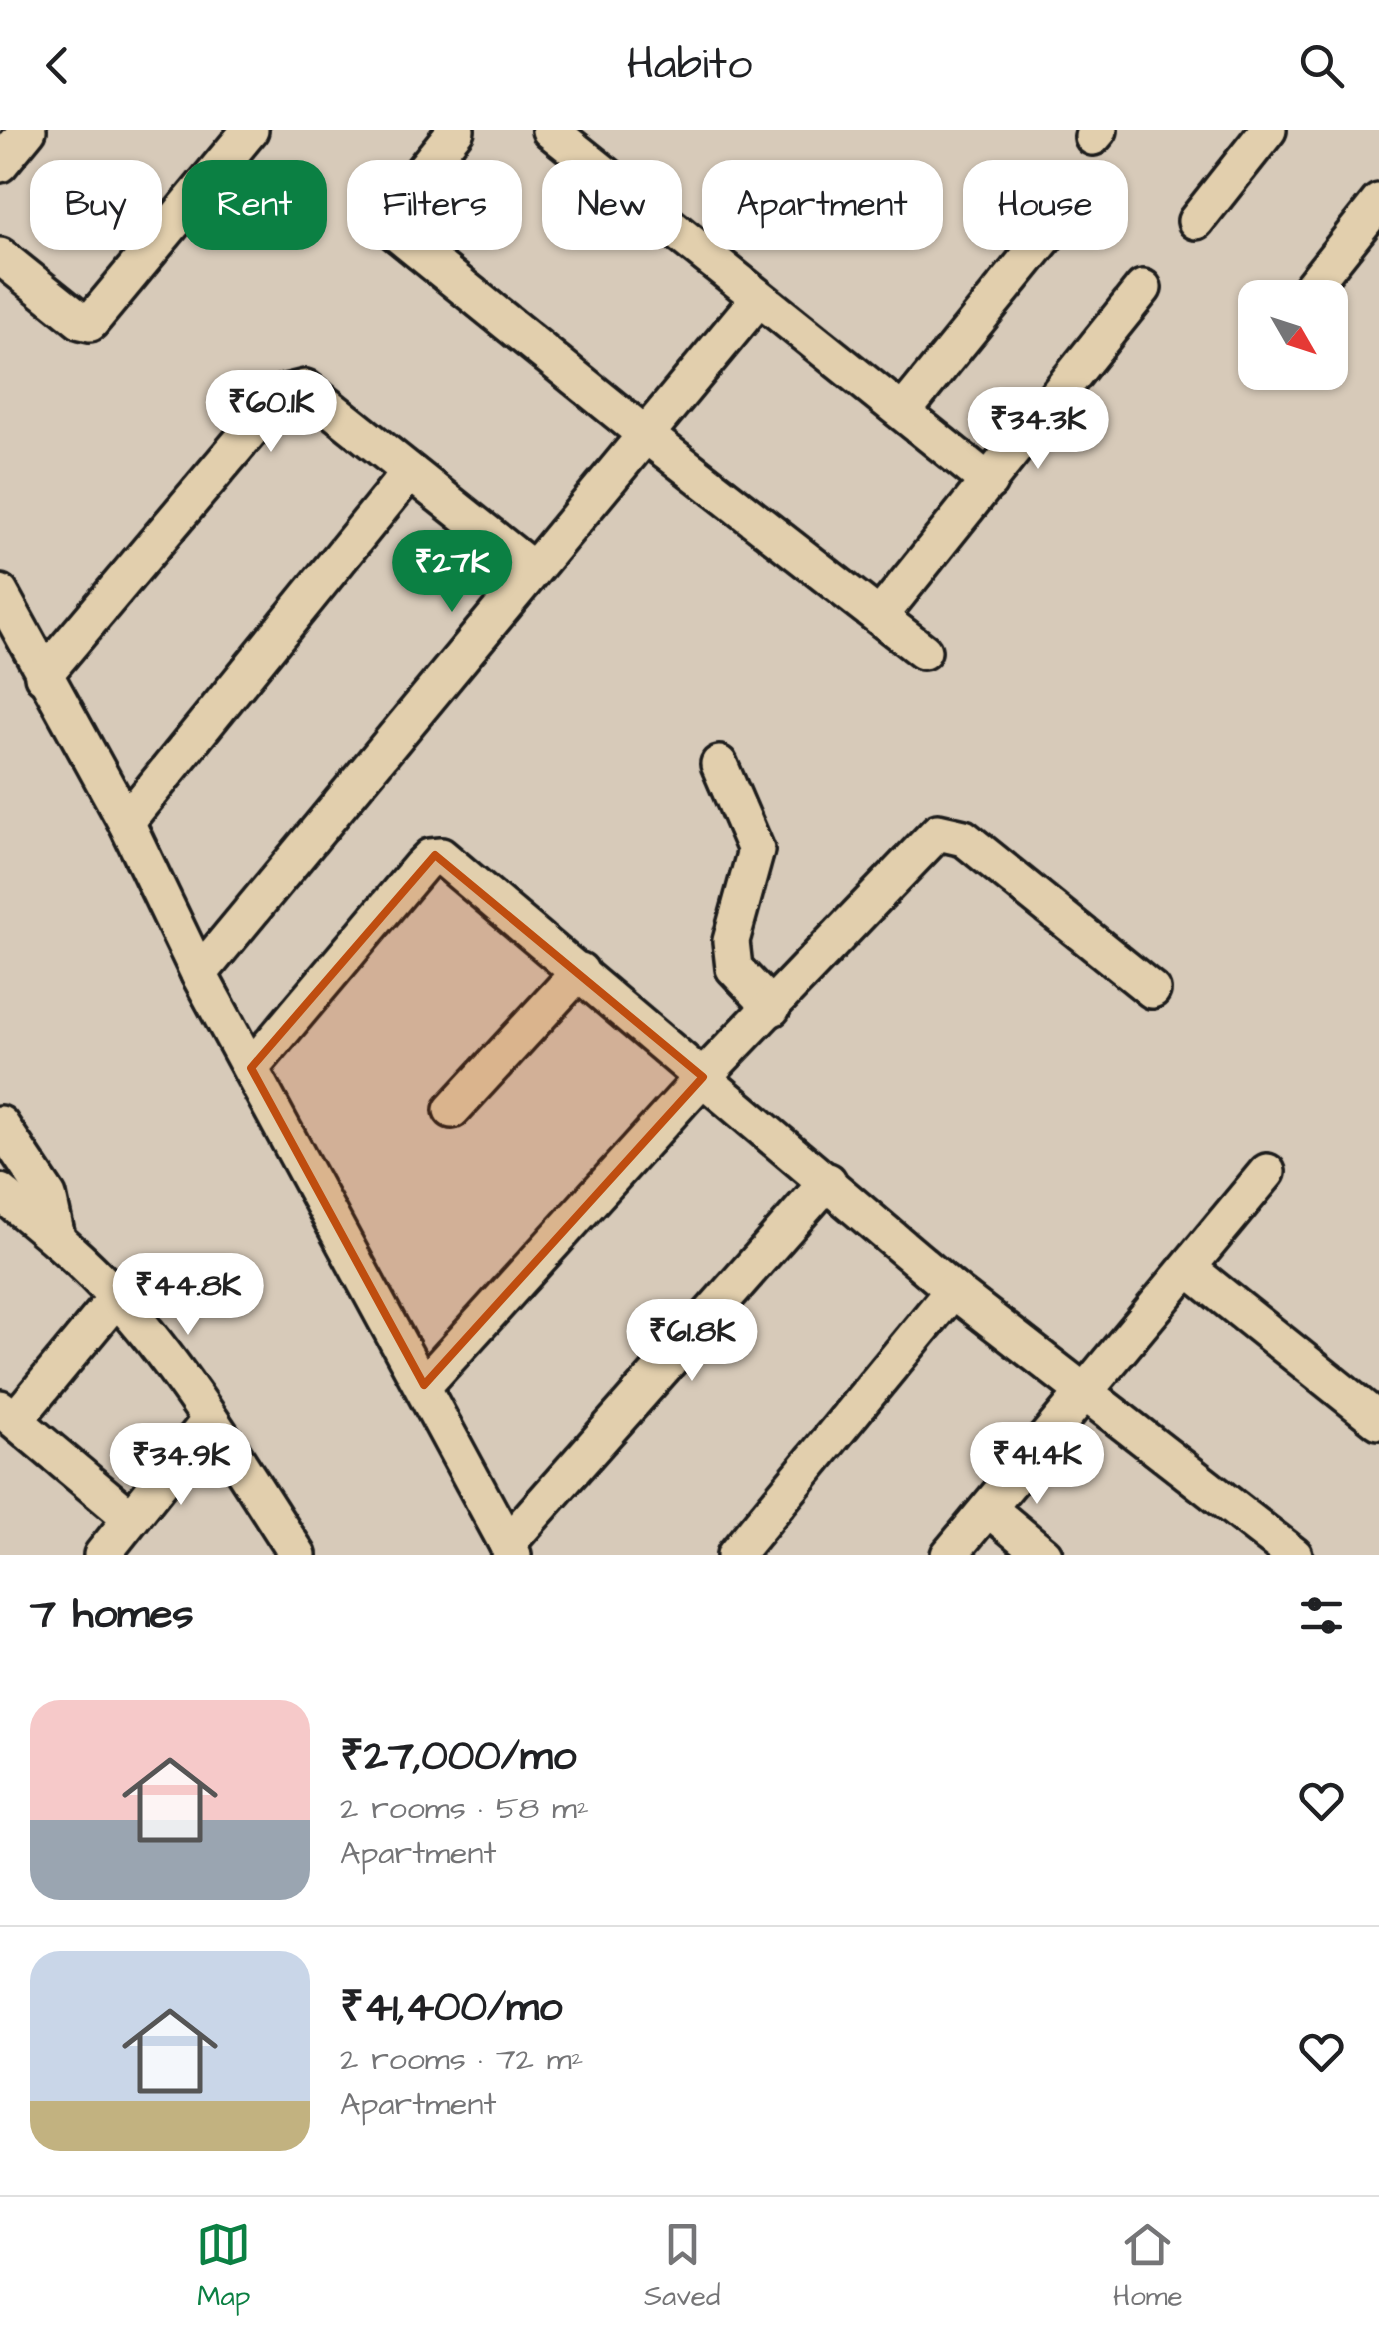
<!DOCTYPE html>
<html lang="en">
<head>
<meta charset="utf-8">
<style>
  :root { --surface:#fff; --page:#f6f6f6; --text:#202124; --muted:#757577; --line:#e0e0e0; --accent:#0b8043 }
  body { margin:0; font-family:"Architects Daughter",sans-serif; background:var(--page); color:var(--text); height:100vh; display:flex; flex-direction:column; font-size:38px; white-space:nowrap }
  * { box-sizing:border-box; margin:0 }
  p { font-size:32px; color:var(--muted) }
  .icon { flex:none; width:55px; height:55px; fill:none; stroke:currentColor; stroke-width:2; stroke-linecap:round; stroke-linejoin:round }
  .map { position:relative; height:1425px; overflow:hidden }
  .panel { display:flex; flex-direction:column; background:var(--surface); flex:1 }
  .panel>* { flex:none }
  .guide { position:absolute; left:30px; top:30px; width:1320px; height:90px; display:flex; gap:20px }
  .needle { width:65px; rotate:129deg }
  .fabs { position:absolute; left:1238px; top:150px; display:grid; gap:20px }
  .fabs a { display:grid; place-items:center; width:110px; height:110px; border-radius:20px; background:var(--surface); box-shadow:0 2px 8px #0004; font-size:50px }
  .price { position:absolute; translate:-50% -85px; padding:0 22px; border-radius:35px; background:#fff; color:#222; font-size:32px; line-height:65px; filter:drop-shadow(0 2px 5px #0008) }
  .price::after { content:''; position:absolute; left:50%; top:60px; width:30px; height:22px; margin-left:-15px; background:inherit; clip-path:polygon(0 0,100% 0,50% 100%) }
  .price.current { background:var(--accent); color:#fff }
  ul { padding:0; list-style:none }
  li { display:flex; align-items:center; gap:30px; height:250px; padding:0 30px }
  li+li { border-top:2px solid var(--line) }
  li span { display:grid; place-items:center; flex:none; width:280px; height:200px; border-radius:30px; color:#555 }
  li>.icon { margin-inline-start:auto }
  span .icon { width:120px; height:120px; fill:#fffc; stroke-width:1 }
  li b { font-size:42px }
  h2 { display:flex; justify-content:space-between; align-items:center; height:120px; padding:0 30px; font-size:42px }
  .pill { padding:0 35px; border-radius:30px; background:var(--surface); box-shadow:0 2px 8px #0004; font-size:35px; line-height:90px }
  .pill.current { background:var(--accent); color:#fff }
  header { display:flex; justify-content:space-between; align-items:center; height:130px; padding:0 30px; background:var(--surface); font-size:45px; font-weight:600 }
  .menu { display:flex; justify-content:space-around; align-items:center; height:140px; border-top:2px solid var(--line); background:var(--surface); font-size:28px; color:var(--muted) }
  .menu a { display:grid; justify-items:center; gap:5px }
  .menu .current { color:var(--accent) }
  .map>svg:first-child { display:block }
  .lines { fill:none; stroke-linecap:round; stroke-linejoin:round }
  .minor-casing { stroke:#1c1c1c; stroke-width:42 }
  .minor { stroke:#e2cfad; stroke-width:35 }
  .marked { fill:#bf4d0f; fill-opacity:0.2; stroke:#bf4d0f; stroke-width:8; stroke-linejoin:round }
</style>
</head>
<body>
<header><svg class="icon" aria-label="back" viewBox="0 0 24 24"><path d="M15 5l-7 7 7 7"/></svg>Habito<svg class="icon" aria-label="search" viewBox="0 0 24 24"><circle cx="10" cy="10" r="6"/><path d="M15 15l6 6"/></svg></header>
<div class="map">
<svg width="1379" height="1425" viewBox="0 0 1379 1425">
  <rect width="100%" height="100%" fill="#d7cab9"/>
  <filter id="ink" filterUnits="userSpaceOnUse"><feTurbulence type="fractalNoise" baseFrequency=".01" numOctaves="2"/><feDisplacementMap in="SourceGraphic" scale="20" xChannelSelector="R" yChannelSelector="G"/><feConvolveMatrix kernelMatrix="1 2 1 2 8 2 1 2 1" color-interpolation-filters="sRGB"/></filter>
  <g filter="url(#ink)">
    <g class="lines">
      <defs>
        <g id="minor">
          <path d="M456,0L388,84L389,97L647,306L923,521"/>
          <path d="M550,0L989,352"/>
          <path d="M1093,7L1099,0"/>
          <path d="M0,34L28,0"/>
          <path d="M1196,91L1268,0"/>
          <path d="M0,126L81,191L90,193L250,0"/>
          <path d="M1303,168L1379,72"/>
          <path d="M903,282L1071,75"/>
          <path d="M0,463L126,692L199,844L513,1425"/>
          <path d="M881,485L1143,158"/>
          <path d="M43,546L281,264L305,258L532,439"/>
          <path d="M719,634L756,720L731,811L734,838L772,878"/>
          <path d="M126,692L408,344"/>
          <path d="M199,844L758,169"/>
          <path d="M251,938L421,736L430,727L441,726L953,1160L1294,1425"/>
          <path d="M452,980L580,841"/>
          <path d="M0,994L48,1066L57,1108"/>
          <path d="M0,1062C40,1095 80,1127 115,1166C186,1243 241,1338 298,1425"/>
          <path d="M1189,1139L1379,1291"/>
          <path d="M424,1255L703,947L938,702L964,708L1152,860"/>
          <path d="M0,1278L131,1388"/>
          <path d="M15,1290L117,1167"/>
          <path d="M989,1379L1044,1425"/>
          <path d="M507,1414L828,1051"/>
          <path d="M102,1425L210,1290"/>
          <path d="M735,1425L953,1160"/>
          <path d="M949,1425L1267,1042"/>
        </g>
      </defs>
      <use href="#minor" class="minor-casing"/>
      <use href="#minor" class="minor"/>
    </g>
  </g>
  <path class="marked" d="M435,725L703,947L424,1255L251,938Z"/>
</svg>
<div class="fabs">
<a><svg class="needle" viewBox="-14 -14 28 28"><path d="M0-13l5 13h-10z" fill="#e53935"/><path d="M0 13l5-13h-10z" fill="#757577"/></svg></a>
</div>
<b class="price" style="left:271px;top:325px">₹60.1K</b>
<b class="price" style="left:1038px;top:342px">₹34.3K</b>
<b class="price current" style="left:452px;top:485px">₹27K</b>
<b class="price" style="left:188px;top:1208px">₹44.8K</b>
<b class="price" style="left:692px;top:1254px">₹61.8K</b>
<b class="price" style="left:1037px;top:1377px">₹41.4K</b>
<b class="price" style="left:181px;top:1378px">₹34.9K</b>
<div class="guide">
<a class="pill">Buy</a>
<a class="pill current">Rent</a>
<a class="pill">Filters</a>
<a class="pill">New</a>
<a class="pill">Apartment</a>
<a class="pill">House</a>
</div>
</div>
<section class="panel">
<h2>7 homes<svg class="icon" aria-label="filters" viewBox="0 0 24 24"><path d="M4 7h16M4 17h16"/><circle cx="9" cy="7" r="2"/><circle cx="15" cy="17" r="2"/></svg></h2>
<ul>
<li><span style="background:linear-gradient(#f6c9c9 60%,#9aa5b1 0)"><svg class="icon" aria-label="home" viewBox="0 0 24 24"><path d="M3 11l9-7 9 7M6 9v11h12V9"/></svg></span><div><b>₹27,000/mo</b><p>2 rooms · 58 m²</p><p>Apartment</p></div><svg class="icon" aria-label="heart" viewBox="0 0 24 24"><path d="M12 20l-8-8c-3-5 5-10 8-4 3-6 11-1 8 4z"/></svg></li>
<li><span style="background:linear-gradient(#c9d6e8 75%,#c2b280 0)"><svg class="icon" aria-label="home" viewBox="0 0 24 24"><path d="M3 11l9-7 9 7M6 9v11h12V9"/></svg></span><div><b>₹41,400/mo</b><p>2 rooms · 72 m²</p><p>Apartment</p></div><svg class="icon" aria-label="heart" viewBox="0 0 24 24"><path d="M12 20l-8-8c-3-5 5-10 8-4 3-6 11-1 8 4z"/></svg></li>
</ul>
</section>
<nav class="menu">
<a class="current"><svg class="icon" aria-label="map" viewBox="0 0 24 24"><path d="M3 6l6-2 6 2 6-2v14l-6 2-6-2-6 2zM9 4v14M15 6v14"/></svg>Map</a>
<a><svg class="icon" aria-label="saved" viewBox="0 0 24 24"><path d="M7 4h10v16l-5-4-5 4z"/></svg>Saved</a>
<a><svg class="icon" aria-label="home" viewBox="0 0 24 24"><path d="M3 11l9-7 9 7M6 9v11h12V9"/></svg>Home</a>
</nav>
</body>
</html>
